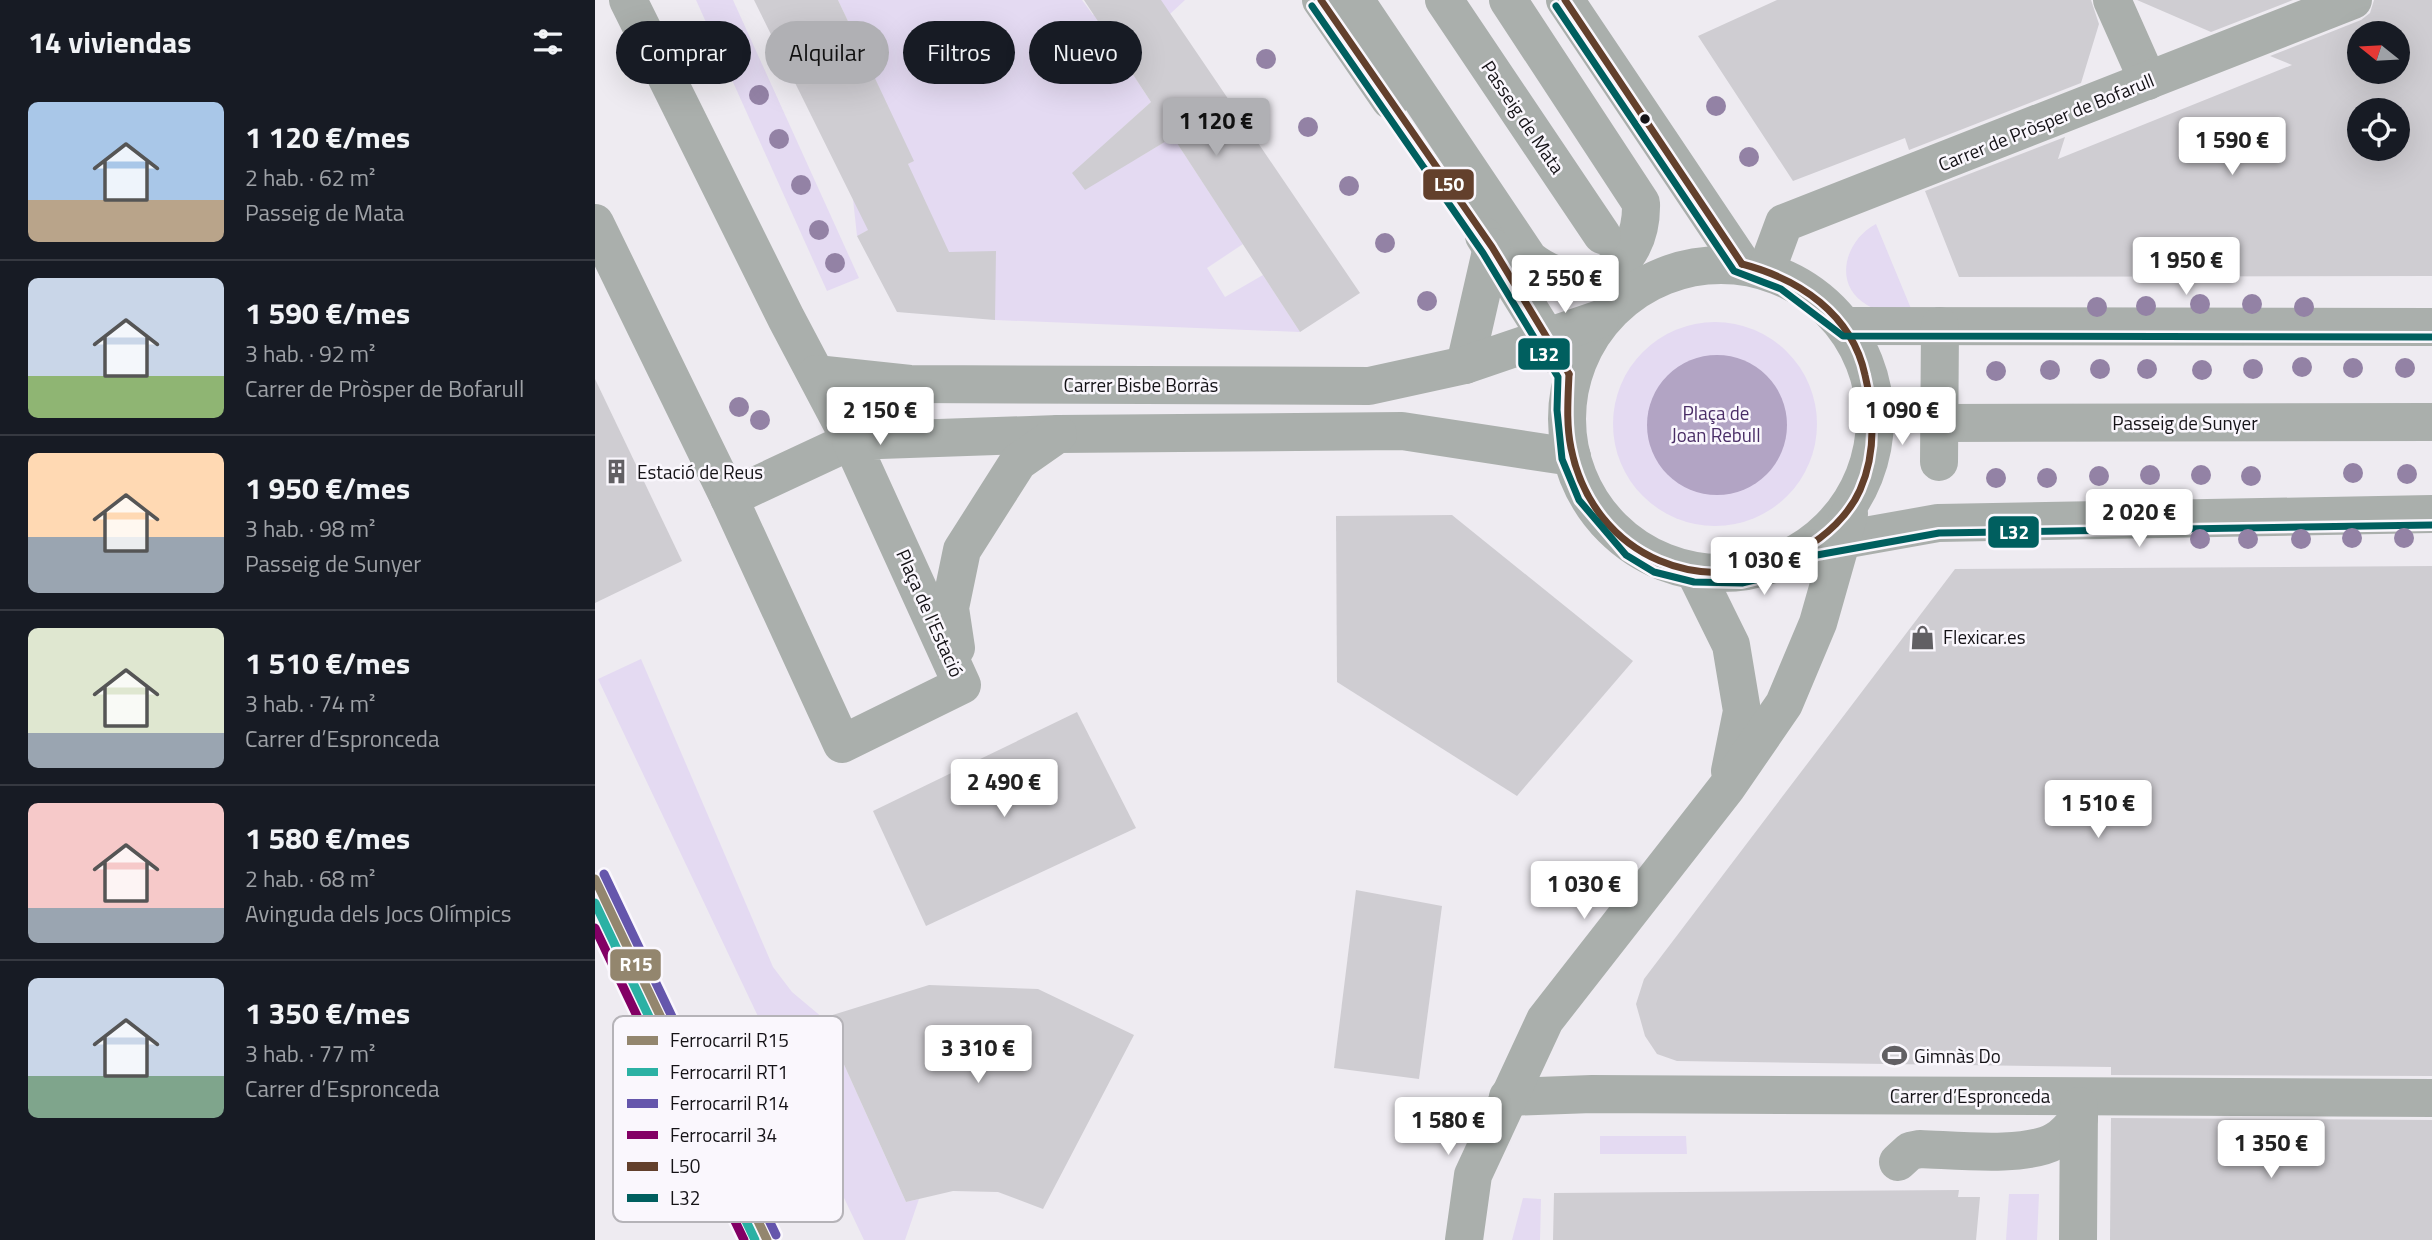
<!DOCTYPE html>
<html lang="es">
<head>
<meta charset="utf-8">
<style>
  :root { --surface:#171b24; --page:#242831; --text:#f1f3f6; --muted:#9ea1a6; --line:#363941; --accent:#b0b0b4 }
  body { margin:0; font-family:"Titillium Web",sans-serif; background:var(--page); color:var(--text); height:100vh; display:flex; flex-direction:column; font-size:26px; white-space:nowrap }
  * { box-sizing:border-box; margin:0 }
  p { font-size:23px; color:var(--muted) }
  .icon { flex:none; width:38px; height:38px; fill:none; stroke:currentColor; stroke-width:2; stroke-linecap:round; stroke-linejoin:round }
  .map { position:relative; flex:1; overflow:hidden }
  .details { display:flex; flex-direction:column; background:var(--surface); width:595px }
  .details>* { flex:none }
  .banner { position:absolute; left:21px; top:21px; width:665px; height:63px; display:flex; gap:14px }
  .needle { width:46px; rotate:288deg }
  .tools { position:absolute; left:1752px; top:21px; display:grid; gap:14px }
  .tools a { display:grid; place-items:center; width:63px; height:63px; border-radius:50%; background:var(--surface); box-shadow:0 7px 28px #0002; font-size:35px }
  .price { position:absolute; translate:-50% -60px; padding:0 16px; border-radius:7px; background:#fff; color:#222; font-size:23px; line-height:46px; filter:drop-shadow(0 2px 4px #0008) }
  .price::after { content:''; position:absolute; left:50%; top:42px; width:21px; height:16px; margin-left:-10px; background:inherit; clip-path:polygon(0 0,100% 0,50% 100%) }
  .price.active { background:var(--accent); color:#111 }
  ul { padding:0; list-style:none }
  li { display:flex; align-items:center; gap:21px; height:175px; padding:0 28px }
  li+li { border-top:2px solid var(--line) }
  li span { display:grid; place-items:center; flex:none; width:196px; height:140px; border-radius:10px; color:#555 }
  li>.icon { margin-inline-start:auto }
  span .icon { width:84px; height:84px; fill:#fffc; stroke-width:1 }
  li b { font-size:30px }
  h2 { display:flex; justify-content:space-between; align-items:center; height:84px; padding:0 28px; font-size:30px }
  .tag { padding:0 24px; border-radius:32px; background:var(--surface); box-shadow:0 7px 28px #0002; font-size:24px; line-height:63px }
  .tag.active { background:var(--accent); color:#111 }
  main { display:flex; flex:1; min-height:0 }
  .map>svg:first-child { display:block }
  .green { fill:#e4daf2 }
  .water { fill:#b2a4c4 }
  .building { fill:#cfcdd2; fill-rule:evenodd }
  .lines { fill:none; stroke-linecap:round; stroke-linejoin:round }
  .minor { stroke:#aaafac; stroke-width:38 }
  .bus-1-casing { stroke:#faf7fd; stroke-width:12 }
  .bus-2-casing { stroke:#faf7fd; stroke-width:12 }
  .bus-1 { stroke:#63402c; stroke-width:7 }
  .bus-2 { stroke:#005f5f; stroke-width:7 }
  .rail-1-casing { stroke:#faf7fd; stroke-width:14 }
  .rail-2-casing { stroke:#faf7fd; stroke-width:14 }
  .rail-3-casing { stroke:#faf7fd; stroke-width:14 }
  .rail-4-casing { stroke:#faf7fd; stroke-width:14 }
  .rail-1 { stroke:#93866e; stroke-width:9 }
  .rail-2 { stroke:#2bb1a4; stroke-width:9 }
  .rail-3 { stroke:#6556ac; stroke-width:9 }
  .rail-4 { stroke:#830065; stroke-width:9 }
  .tree { fill:#9382a5 }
  .bus-dot { fill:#151317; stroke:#faf7fd; stroke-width:2.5 }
  .labels { text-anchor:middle; stroke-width:5; stroke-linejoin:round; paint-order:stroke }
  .street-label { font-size:19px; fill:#151317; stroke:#faf7fd }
  .park-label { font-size:19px; fill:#492d66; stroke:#faf7fd }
  .poi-label { font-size:19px; fill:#151317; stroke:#faf7fd; text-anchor:start }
  .key { fill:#faf7fd; stroke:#b5b3b8; stroke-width:2 }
  .key-label { font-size:19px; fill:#151317 }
  .line-badge { stroke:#faf7fd; stroke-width:2.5 }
  .badge-label { font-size:19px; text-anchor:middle; font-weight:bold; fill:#fff }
</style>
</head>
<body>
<main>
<section class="details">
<h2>14 viviendas<svg class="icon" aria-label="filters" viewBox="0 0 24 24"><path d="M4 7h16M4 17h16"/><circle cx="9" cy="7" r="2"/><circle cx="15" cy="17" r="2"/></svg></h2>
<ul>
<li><span style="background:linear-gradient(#a9c7e8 70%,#b9a48a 0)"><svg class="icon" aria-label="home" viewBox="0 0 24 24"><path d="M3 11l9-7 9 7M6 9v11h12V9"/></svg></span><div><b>1 120 €/mes</b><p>2 hab. · 62 m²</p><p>Passeig de Mata</p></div></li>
<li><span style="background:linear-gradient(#c9d6e8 70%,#8fb573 0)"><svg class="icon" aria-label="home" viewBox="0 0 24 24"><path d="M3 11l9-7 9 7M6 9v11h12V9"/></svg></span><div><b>1 590 €/mes</b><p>3 hab. · 92 m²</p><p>Carrer de Pròsper de Bofarull</p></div></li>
<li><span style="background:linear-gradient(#ffd9b3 60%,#9aa5b1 0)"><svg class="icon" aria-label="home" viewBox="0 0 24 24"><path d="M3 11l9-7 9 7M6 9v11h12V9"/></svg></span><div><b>1 950 €/mes</b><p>3 hab. · 98 m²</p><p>Passeig de Sunyer</p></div></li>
<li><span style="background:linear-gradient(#dfe7d0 75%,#9aa5b1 0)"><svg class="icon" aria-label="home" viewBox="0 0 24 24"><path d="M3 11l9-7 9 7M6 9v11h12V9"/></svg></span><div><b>1 510 €/mes</b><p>3 hab. · 74 m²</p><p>Carrer d’Espronceda</p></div></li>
<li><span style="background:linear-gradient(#f6c9c9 75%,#9aa5b1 0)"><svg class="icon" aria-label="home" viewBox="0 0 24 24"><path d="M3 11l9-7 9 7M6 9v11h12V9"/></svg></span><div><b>1 580 €/mes</b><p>2 hab. · 68 m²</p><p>Avinguda dels Jocs Olímpics</p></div></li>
<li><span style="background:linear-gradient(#c9d6e8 70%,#7fa58c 0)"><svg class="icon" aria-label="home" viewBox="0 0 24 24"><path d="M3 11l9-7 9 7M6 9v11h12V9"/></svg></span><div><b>1 350 €/mes</b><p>3 hab. · 77 m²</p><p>Carrer d’Espronceda</p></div></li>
</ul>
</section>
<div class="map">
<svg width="1837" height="1240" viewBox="0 0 1837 1240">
  <rect width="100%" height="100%" fill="#eeebf1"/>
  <g class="green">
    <path d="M101,0H138L264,278L232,291Z"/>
    <path d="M243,0H487L498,15L520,0H590L575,14L522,50L556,102L523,132L541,159L578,137L648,244L612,268L630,297L668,275L705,332L400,320L353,252L330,201L262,236L258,199L318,161Z"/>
    <path d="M1281,224L1317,311C1303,311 1284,313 1272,305C1237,285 1250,240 1281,224Z"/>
    <circle cx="1120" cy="424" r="102"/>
    <path d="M46,659L178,967L197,992L228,1018L311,1202L324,1199L310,1240H269L3,679Z"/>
    <path d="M1005,1136H1091L1092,1154H1005Z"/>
    <path d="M1414,1194H1444L1442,1240H1411Z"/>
    <path d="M928,1198L946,1199L945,1240H917Z"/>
  </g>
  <circle class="water" cx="1122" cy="425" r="70"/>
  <g class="building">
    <path d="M159,0H243L319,161L313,164L354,252L401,251L400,320L302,312L262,236L273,230Z"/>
    <path d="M489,0H566L765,293L705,332L578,137L490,190L477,173L556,102Z"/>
    <path d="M1182,0H1496L1504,24L1486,83L1314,150L1310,138L1198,181L1103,36Z"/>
    <path d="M1542,0H1698L1616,32Z"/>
    <path d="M1779,0H1837V276L1364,277L1330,191L1470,137L1463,159L1697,65L1675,56L1766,20L1775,13ZM1764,33H1802V72H1764ZM1764,110H1802V149H1764Z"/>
    <path d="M0,379L87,561L0,603Z"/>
    <path d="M857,515L1038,661L922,796L742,682L741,516Z"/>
    <path d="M1837,566V1076L1516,1075V1067L1082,1061L1062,1054L1050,1036L1041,1004L1049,979L1360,569Z"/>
    <path d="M482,712L541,828L331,926L278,811Z"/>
    <path d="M761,890L847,906L824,1079L739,1068Z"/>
    <path d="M334,985L443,989L539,1035L448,1209L403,1192L358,1191L311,1202L228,1018Z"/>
    <path d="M1516,1118L1837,1120V1240H1515Z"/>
    <path d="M1364,1190L1363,1197H1385L1381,1240H958L959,1193Z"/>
  </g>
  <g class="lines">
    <g class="minor">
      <path d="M726,0L795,100"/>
      <path d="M760,0L934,259C988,302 1048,271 1046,203L913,0"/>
      <path d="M849,0L1007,235"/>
      <path d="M970,0L1147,264"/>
      <path d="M1517,0L1553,81"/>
      <path d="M0,223L134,498L256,441L191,318L33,0"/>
      <path d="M889,236L964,357"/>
      <circle cx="1126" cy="419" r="154"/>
      <path d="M1172,269L1189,223L1758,0"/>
      <path d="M1251,326L1837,327"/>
      <path d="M870,365L897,247"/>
      <path d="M221,374L315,384L774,386L870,365L1005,319"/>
      <path d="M1344,423L1837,422"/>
      <path d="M1344,462L1345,326"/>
      <path d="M134,498L247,744L367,685L256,441L463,434L807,431L977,457"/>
      <path d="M1225,544L1343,523L1837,514"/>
      <path d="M1100,572L1136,645L1147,711L1135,771"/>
      <path d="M361,648L355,608L367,550L423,462L463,434"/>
      <path d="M913,1097L997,1094L1837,1098"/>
      <path d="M1303,1162L1315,1151L1325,1149C1360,1150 1430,1158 1460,1141C1470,1136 1477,1127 1484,1118"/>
      <path d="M869,1240L878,1175L950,1020L1132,787L1189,704L1223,623L1254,514"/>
      <path d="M1483,1240L1484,1106"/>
    </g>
    <defs>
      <g id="bus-1">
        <path d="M726,0L897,247L974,374"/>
        <path d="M970,0L1147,264"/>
        <path d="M974,374C973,399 971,424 976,448C998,558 1112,604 1207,550C1231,536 1254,515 1265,490C1281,454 1279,412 1270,375C1257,314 1204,279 1147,264"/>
      </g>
      <g id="bus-2">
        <path d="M717,6L888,253L963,377L962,410L967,459L984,500L1031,555L1059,572L1099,582L1147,583L1189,573L1222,555L1344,533L1837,525"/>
        <path d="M961,6L1139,271L1186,289L1248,336L1837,337"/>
      </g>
    </defs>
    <use href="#bus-1" class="bus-1-casing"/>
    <use href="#bus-2" class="bus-2-casing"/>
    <use href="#bus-1" class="bus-1"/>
    <use href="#bus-2" class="bus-2"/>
    <defs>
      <path id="rail-1" d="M0,879L172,1240"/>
      <path id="rail-2" d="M0,903L160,1240"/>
      <path id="rail-3" d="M9,874L181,1235"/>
      <path id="rail-4" d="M0,928L149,1240"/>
    </defs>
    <use href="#rail-1" class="rail-1-casing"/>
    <use href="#rail-2" class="rail-2-casing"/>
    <use href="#rail-3" class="rail-3-casing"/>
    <use href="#rail-4" class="rail-4-casing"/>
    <use href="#rail-1" class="rail-1"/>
    <use href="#rail-2" class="rail-2"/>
    <use href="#rail-3" class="rail-3"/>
    <use href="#rail-4" class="rail-4"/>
  </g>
  <g class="tree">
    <circle cx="141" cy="46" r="10"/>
    <circle cx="671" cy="59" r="10"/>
    <circle cx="164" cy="95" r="10"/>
    <circle cx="1121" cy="106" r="10"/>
    <circle cx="713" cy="127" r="10"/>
    <circle cx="184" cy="139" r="10"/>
    <circle cx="1154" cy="157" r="10"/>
    <circle cx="206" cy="185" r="10"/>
    <circle cx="754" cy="186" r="10"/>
    <circle cx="224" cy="230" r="10"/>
    <circle cx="790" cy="243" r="10"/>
    <circle cx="240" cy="263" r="10"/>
    <circle cx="832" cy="301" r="10"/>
    <circle cx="1605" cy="304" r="10"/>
    <circle cx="1657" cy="304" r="10"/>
    <circle cx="1551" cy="306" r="10"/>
    <circle cx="1502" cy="307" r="10"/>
    <circle cx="1709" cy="307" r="10"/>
    <circle cx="1707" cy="367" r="10"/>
    <circle cx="1758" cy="368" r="10"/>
    <circle cx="1810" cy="368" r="10"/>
    <circle cx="1505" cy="369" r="10"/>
    <circle cx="1552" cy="369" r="10"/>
    <circle cx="1658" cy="369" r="10"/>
    <circle cx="1455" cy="370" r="10"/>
    <circle cx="1607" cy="370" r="10"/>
    <circle cx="1401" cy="371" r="10"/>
    <circle cx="144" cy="407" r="10"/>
    <circle cx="165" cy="420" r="10"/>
    <circle cx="1758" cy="473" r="10"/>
    <circle cx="1812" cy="474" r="10"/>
    <circle cx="1555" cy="475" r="10"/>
    <circle cx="1606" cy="475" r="10"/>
    <circle cx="1504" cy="476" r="10"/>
    <circle cx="1656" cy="476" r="10"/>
    <circle cx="1401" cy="478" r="10"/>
    <circle cx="1452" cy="478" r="10"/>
    <circle cx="1757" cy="538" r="10"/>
    <circle cx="1809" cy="538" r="10"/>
    <circle cx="1605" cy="539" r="10"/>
    <circle cx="1653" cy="539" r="10"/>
    <circle cx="1706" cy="539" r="10"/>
  </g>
  <defs>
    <symbol id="building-bare" viewBox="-9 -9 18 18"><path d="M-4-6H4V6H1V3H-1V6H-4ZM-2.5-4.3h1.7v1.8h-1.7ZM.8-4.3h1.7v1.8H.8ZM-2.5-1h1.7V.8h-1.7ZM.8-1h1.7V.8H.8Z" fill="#615f63" stroke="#faf7fd" stroke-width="2.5" paint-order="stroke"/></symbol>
    <symbol id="shop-bare" viewBox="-9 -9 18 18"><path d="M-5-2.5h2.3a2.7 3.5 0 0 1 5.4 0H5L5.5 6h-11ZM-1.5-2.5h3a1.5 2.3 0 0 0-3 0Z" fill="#615f63" stroke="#faf7fd" stroke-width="2.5" paint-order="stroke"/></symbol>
    <symbol id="stadium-bare" viewBox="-9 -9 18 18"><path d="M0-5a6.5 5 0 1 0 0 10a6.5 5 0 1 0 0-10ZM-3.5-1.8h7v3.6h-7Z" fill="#615f63" stroke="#faf7fd" stroke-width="2.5" paint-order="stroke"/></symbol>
  </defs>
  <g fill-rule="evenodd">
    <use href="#building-bare" x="4" y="454" width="35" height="35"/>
    <use href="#shop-bare" x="1310" y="620" width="35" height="35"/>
    <use href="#stadium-bare" x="1282" y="1038" width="35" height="35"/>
  </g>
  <circle class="bus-dot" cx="1050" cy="119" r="6"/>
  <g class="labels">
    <g class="street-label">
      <text transform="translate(928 117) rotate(56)" y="7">Passeig de Mata</text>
      <text transform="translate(1451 122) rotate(-22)" y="7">Carrer de Pròsper de Bofarull</text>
      <text x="546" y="392">Carrer Bisbe Borràs</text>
      <text x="1590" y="430">Passeig de Sunyer</text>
      <text transform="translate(335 613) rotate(66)" y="7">Plaça de l'Estació</text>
      <text x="1375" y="1103">Carrer d’Espronceda</text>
    </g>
    <g class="park-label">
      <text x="1121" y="420">Plaça de<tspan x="1121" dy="22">Joan Rebull</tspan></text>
    </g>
    <g class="poi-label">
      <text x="42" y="479">Estació de Reus</text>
      <text x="1348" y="644">Flexicar.es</text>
      <text x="1319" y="1063">Gimnàs Do</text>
    </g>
  </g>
  <rect x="18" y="1016" width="230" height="206" rx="10" class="key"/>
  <rect x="32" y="1036" width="31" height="9" fill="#93866e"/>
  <rect x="32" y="1068" width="31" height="8" fill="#2bb1a4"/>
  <rect x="32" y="1099" width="31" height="9" fill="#6556ac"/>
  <rect x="32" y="1131" width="31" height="8" fill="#830065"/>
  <rect x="32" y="1162" width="31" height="9" fill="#63402c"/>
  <rect x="32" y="1194" width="31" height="8" fill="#005f5f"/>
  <g class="key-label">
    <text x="75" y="1047">Ferrocarril R15</text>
    <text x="75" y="1079">Ferrocarril RT1</text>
    <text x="75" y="1110">Ferrocarril R14</text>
    <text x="75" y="1142">Ferrocarril 34</text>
    <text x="75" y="1173">L50</text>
    <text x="75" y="1205">L32</text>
  </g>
  <g class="line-badge">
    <rect x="827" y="168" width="53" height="33" rx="7" fill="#63402c"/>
    <rect x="922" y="337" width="54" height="34" rx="7" fill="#005f5f"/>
    <rect x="1392" y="515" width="53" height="34" rx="7" fill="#005f5f"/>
    <rect x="14" y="948" width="53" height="34" rx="7" fill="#93866e"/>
  </g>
  <g class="badge-label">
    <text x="854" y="191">L50</text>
    <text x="949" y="361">L32</text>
    <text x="1419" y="539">L32</text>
    <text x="41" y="971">R15</text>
  </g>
</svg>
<div class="tools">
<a><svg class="needle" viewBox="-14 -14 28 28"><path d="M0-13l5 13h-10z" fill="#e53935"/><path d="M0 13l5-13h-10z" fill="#9ea1a6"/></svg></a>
<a><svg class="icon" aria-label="locate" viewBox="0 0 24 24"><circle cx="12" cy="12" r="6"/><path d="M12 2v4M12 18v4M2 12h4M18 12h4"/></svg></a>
</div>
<b class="price active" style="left:621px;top:158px">1 120 €</b>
<b class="price" style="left:1637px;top:177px">1 590 €</b>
<b class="price" style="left:1591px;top:297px">1 950 €</b>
<b class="price" style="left:970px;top:315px">2 550 €</b>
<b class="price" style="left:285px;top:447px">2 150 €</b>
<b class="price" style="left:1307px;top:447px">1 090 €</b>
<b class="price" style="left:1544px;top:549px">2 020 €</b>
<b class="price" style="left:1169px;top:597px">1 030 €</b>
<b class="price" style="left:409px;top:819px">2 490 €</b>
<b class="price" style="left:1503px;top:840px">1 510 €</b>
<b class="price" style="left:989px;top:921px">1 030 €</b>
<b class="price" style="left:383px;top:1085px">3 310 €</b>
<b class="price" style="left:853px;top:1157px">1 580 €</b>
<b class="price" style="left:1676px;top:1180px">1 350 €</b>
<div class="banner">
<a class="tag">Comprar</a>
<a class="tag active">Alquilar</a>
<a class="tag">Filtros</a>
<a class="tag">Nuevo</a>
</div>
</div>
</main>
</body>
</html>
